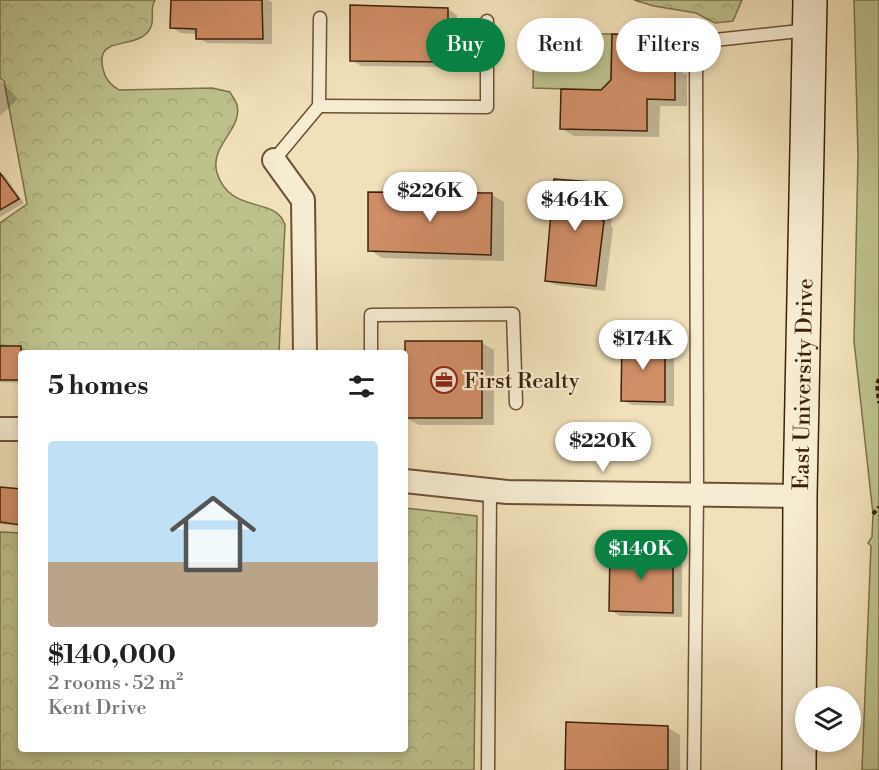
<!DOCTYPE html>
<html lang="en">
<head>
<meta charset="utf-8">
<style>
  :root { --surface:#fff; --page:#f6f6f6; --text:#202124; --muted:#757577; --line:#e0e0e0; --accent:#0b8043 }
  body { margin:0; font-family:"Libre Bodoni",serif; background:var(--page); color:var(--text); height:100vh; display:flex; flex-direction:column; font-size:22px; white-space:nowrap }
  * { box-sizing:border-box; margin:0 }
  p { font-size:20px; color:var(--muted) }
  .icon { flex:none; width:33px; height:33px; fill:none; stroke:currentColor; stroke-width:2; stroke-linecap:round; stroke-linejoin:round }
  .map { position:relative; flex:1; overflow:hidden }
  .details { position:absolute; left:18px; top:350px; width:390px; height:402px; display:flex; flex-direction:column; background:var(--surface); border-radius:6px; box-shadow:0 3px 9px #0003 }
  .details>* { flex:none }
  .top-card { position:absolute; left:426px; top:18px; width:363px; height:54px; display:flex; gap:12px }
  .fabs { position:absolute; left:795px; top:686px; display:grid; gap:12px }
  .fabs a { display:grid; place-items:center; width:66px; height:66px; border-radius:50%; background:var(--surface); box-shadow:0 3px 9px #0003; font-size:30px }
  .price { position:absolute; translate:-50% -51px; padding:0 14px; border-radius:21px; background:#fff; color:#222; font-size:20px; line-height:39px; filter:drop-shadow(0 2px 3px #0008) }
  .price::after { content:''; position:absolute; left:50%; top:36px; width:18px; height:14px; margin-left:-9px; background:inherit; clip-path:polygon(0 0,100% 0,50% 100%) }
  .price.on { background:var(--accent); color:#fff }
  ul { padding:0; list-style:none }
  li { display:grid; align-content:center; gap:12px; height:318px; padding:0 30px }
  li+li { border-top:2px solid var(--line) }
  li span { display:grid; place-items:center; height:186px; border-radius:6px; color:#555 }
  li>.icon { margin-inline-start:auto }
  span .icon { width:108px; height:108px; fill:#fffc; stroke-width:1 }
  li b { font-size:26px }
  h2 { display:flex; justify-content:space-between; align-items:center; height:72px; padding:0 30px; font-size:26px }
  .chip { padding:0 21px; border-radius:27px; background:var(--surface); box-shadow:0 3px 9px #0003; font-size:21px; line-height:54px }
  .chip.on { background:var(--accent); color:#fff }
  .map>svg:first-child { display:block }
  .green { fill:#bdc28d; stroke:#7e714a; stroke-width:1.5 }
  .forest { fill:url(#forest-crowns); stroke:#7e714a; stroke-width:1.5 }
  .shadow { fill:#0003 }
  .building { fill:#d08e67; stroke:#3f2007; stroke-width:1.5 }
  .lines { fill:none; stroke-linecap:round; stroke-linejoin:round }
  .service-casing { stroke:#6c5034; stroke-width:15 }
  .minor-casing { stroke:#6c5034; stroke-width:26 }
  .secondary-casing { stroke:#3f2007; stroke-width:36 }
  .path { stroke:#3f2007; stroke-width:4; stroke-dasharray:4.5 3; stroke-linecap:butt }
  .service { stroke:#f6ecd2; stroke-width:12 }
  .minor { stroke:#f6ecd2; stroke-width:22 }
  .secondary { stroke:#f6ecd2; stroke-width:33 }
  .labels { text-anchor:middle; stroke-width:4.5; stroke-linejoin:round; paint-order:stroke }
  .poi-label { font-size:22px; fill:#3f2007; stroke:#f6ecd2; text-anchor:start }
  .street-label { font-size:22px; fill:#3f2007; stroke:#f6ecd2 }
</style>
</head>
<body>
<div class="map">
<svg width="879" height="770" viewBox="0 0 879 770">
  <defs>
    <pattern id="forest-crowns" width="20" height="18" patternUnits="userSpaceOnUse" patternTransform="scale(1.5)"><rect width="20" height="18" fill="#bdc28d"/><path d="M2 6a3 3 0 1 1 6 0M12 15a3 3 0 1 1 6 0" fill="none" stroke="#a4a678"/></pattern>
  </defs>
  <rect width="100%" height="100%" fill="#f1e1ba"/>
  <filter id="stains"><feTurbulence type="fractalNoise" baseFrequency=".00333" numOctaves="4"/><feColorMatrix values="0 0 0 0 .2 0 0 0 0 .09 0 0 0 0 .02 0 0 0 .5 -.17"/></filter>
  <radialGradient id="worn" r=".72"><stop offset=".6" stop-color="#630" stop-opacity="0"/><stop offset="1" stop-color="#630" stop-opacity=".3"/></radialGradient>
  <g class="green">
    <path d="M854,0H879V770H862L871,546L868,543L872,537L873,514L854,341L858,156Z"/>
    <path d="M534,33L612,34L611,80L601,90L533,88Z"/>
  </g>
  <g class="forest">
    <path d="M0,0H155C148,11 158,22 146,34C130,49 95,36 103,69C105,79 110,84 119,90L212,88L230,92C232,96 236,101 237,105C243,130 209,145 217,173C231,216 276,195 285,225L279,352H21V360L8,346L0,345V223L27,204L4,81L0,78Z"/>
    <path d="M634,0H742L733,21L715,23L696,13L654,6Z"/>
    <path d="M405,508L477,516L474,770H0V532L21,533V748H405Z"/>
  </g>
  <g class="shadow">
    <path d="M172,0H268L272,2V44L207,43L198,38V34L181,33L172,28Z"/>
    <path d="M448,9L457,15V67L361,66L352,60Z"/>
    <path d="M648,36L661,43V67L674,68L687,75V106H660L659,137L574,136L562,129L602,91Z"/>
    <path d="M0,80L18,99L0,116Z"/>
    <path d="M0,173L4,175L24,203L0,217Z"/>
    <path d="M605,185L614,190L611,226L613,228L605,291L556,285L546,280Z"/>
    <path d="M492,195L504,202V261L382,258L370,250Z"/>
    <path d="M665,341L674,347V406L632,405L622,400Z"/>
    <path d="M482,343L494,350V425H419L406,418Z"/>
    <path d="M0,347L23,348L30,351V352H21V383L0,382Z"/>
    <path d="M0,488L21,491V526L0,524Z"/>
    <path d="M673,551L682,556V617L620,616L610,610Z"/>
    <path d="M668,728L680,735V770H566Z"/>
  </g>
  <g class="building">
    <path d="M171,0H262L263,39H196V29L170,28Z"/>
    <path d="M350,5L448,8V62L350,61Z"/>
    <path d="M612,34L649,35V65L675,66V100L647,99V131L560,129L561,89L601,90L611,80Z"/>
    <path d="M0,173L19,199L0,210Z"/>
    <path d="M554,179L605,183L602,220L604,221L596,286L545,281Z"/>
    <path d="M368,192L492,193L491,255L368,251Z"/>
    <path d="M622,339L665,340V402L621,401Z"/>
    <rect x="405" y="341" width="77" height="77"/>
    <rect x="0" y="346" width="21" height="34"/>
    <path d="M0,487L21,489V525L0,522Z"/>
    <path d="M610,549H673V613L609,611Z"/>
    <path d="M566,722L668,726V770H565Z"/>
  </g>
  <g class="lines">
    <defs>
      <g id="service">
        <path d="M319,106L487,107V21"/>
        <path d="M274,160L319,106L320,18"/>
        <path d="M371,352V315L513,314L516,403"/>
        <path d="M488,770L490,490"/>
        <path d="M694,770L697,494L696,42L809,30"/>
      </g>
      <g id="minor">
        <path d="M274,160L303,200L305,352"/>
        <path d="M0,429H21"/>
        <path d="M405,481L507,492L800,496"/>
      </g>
      <g id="secondary">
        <path id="s1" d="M799,770L800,496L810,0"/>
      </g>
    </defs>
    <use href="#service" class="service-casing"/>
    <use href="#minor" class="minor-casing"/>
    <use href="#secondary" class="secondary-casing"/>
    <g class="path">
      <path d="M879,379L877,384L879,403"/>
      <path d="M873,514L879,507"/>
    </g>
    <use href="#service" class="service"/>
    <use href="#minor" class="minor"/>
    <use href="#secondary" class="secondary"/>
  </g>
  <defs>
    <symbol id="office-ring" viewBox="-11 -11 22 22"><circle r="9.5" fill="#f6ecd2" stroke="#8f2418" stroke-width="1.5"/><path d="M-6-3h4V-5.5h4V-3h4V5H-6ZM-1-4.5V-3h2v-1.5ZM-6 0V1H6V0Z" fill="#8f2418"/></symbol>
  </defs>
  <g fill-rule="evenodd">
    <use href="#office-ring" x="429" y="365" width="30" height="30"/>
  </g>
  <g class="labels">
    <g class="poi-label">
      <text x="464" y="388">First Realty</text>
    </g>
    <g class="street-label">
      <text dy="8" stroke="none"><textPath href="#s1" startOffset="386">East University Drive</textPath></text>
    </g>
  </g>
  <rect width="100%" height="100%" filter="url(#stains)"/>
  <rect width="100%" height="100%" fill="url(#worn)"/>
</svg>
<div class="fabs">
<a><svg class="icon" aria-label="layers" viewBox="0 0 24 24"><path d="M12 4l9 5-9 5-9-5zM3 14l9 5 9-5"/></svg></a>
</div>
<b class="price" style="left:430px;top:223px">$226K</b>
<b class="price" style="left:575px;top:232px">$464K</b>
<b class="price" style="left:643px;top:371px">$174K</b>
<b class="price" style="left:603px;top:473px">$220K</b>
<b class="price on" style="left:641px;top:581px">$140K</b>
<div class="top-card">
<a class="chip on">Buy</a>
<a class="chip">Rent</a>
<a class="chip">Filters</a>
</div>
<section class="details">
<h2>5 homes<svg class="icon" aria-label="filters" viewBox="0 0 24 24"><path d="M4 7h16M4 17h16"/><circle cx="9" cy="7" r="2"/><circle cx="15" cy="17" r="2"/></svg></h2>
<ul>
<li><span style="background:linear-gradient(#bfe0f5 65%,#b9a48a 0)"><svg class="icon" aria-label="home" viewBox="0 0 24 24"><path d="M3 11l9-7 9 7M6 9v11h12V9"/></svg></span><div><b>$140,000</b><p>2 rooms · 52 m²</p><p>Kent Drive</p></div></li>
</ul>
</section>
</div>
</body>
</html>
